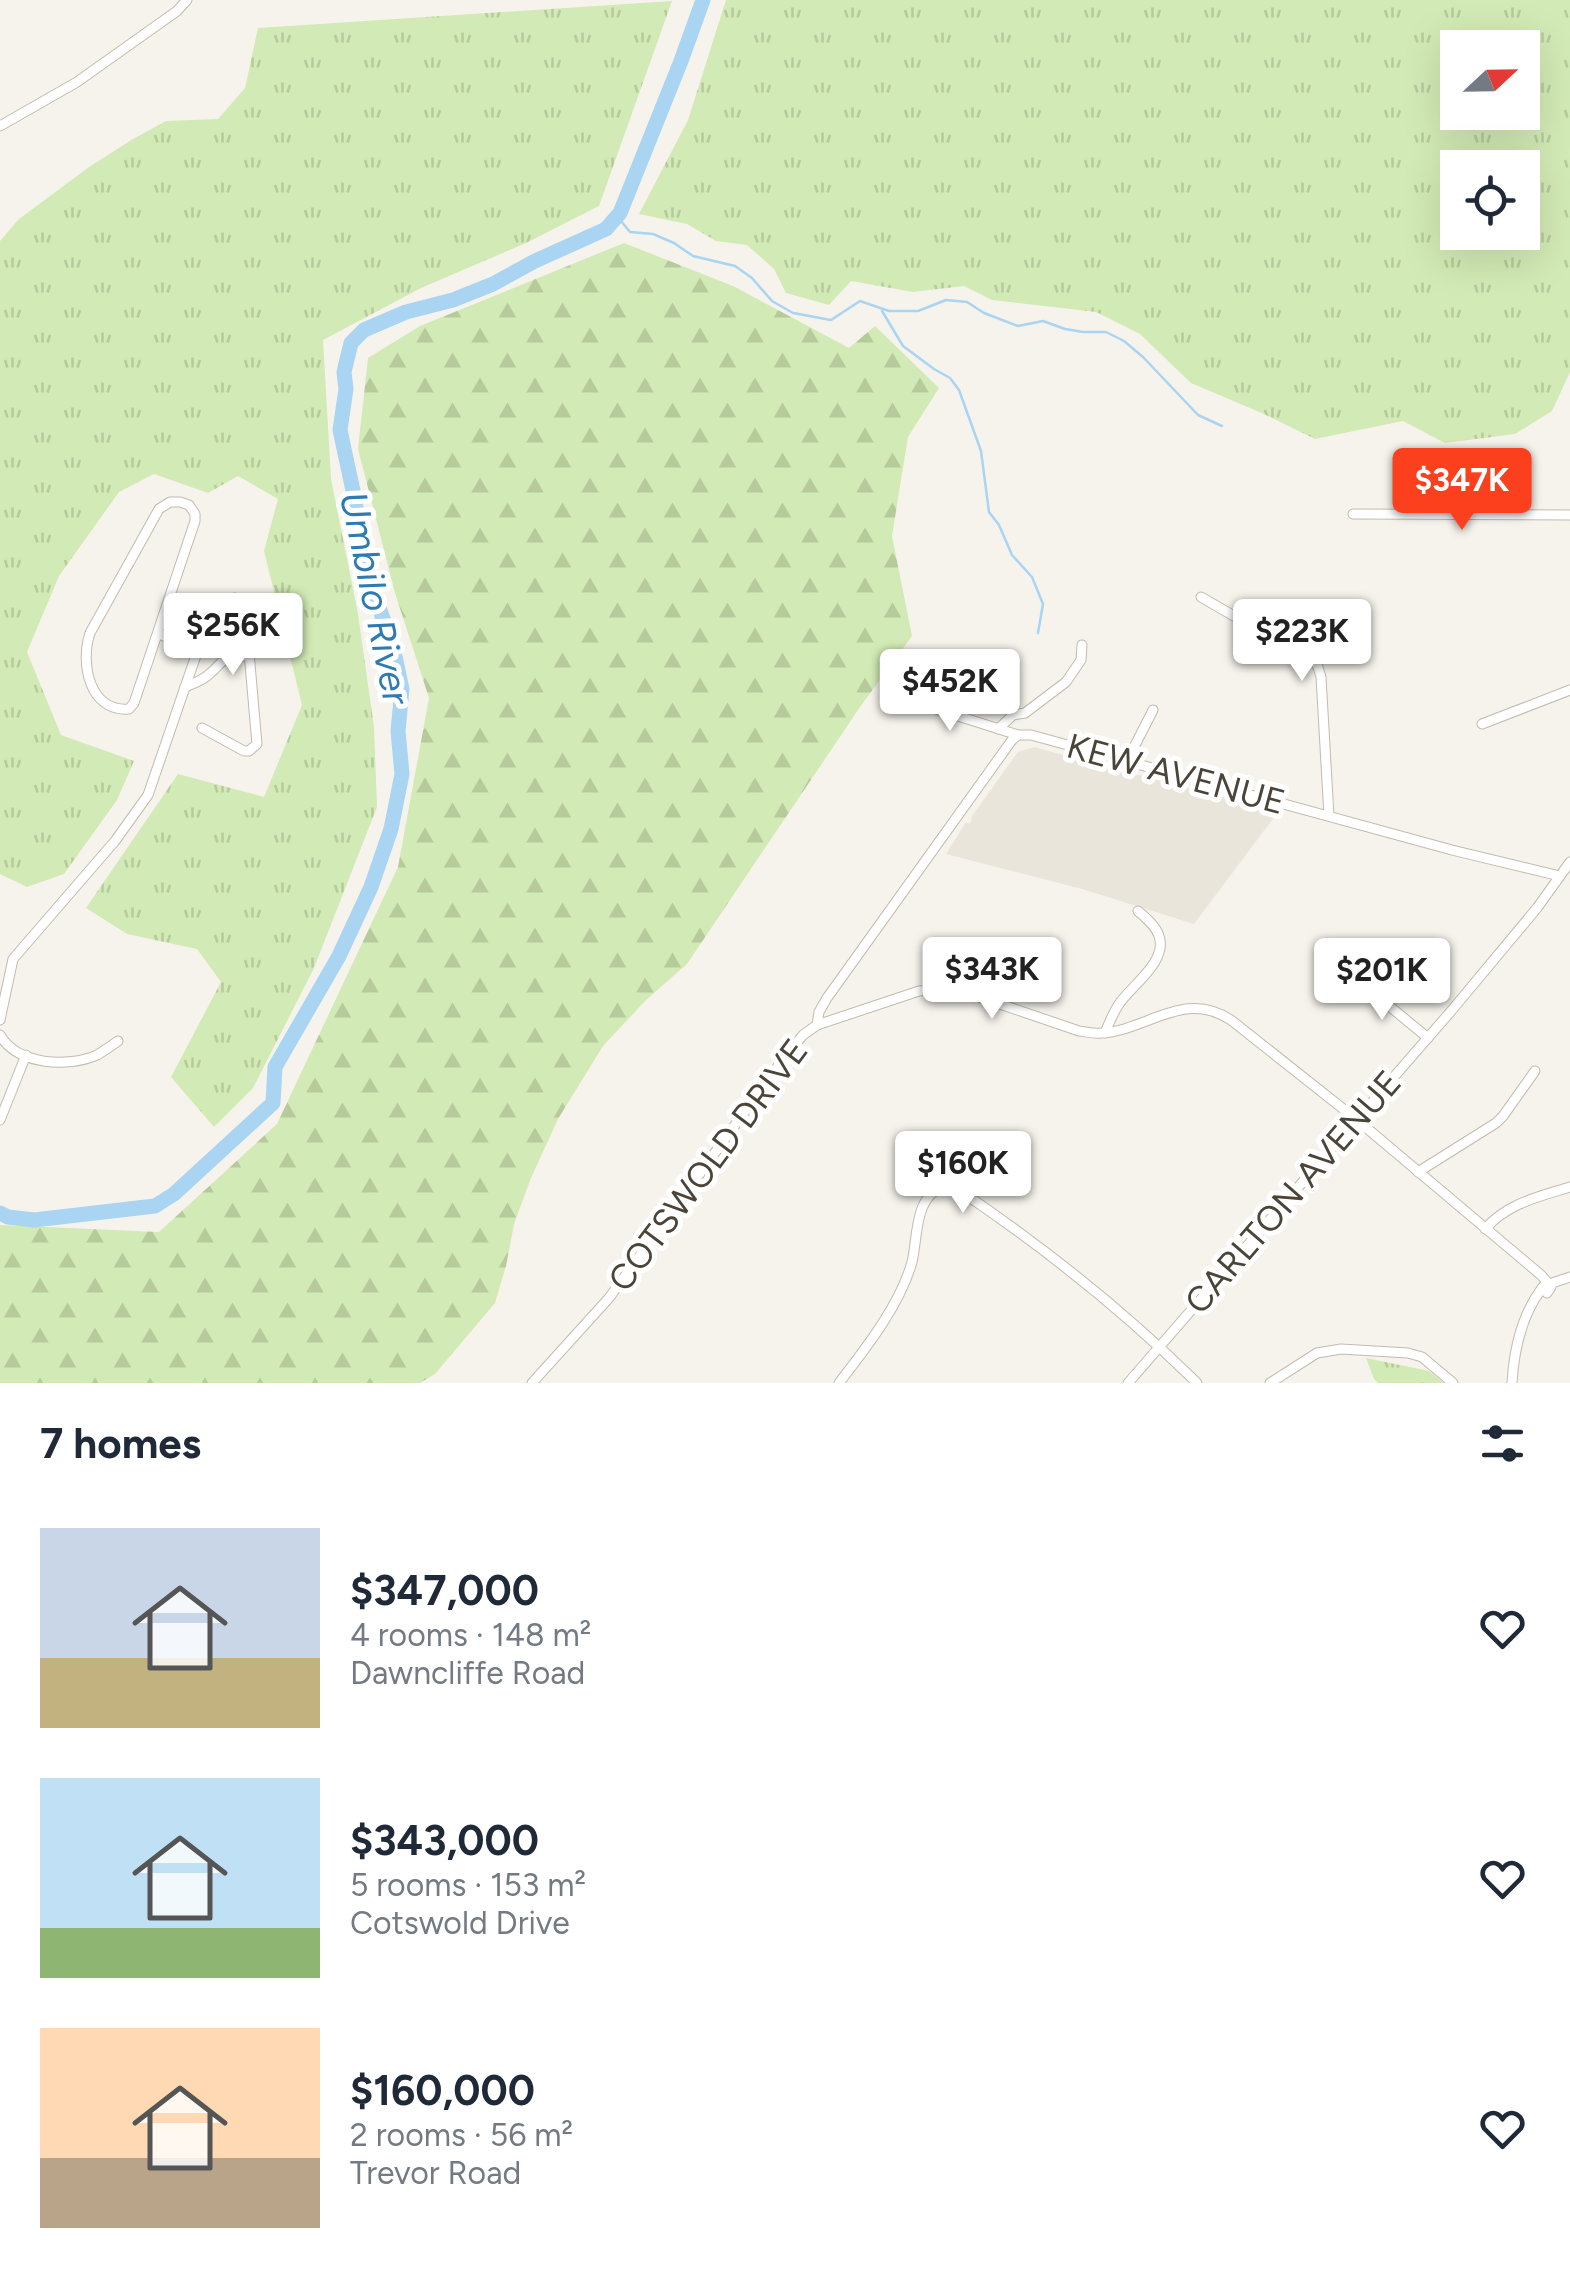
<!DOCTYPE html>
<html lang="en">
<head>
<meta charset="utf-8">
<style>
  :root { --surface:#fff; --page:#f2f2f3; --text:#1f2937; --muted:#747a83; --accent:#fc3f1d }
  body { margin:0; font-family:Figtree,sans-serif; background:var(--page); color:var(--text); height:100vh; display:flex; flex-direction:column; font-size:38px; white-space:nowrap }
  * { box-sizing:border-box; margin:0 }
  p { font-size:32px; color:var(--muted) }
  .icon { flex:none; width:55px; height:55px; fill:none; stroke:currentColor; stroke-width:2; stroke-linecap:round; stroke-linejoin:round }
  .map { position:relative; height:1383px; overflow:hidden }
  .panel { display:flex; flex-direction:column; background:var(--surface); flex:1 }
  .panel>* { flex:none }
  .needle { width:65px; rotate:68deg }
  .fabs { position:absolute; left:1440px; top:30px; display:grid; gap:20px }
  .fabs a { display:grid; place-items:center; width:100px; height:100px; border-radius:0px; background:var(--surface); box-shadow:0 10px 40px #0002; font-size:50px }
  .price { position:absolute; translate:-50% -85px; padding:0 22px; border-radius:10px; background:#fff; color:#222; font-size:32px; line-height:65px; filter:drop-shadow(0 2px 5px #0008) }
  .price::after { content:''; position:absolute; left:50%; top:60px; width:30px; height:22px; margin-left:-15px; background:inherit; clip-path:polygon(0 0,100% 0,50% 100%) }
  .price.selected { background:var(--accent); color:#fff }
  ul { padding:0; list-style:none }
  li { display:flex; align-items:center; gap:30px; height:250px; padding:0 40px }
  li span { display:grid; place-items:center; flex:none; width:280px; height:200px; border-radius:0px; color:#555 }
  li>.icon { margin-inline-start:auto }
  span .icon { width:120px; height:120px; fill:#fffc; stroke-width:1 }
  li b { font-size:42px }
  h2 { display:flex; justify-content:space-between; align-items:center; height:120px; padding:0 40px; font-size:42px }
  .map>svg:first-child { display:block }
  .residential { fill:#eae5da }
  .grass { fill:url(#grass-tufts); fill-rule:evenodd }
  .forest { fill:url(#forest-firs) }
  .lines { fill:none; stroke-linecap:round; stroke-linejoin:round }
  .stream { stroke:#a9d4f2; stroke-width:2.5 }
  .river { stroke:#a9d4f2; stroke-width:15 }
  .minor-casing { stroke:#c2bbae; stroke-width:11 }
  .minor { stroke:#fff; stroke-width:9 }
  .labels { text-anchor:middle; stroke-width:10; stroke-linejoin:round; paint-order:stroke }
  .street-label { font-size:35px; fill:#4b4439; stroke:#fff }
  .water-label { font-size:38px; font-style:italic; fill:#2e7ab2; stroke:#fff }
</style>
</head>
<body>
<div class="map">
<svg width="1570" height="1383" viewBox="0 0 1570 1383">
  <defs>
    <pattern id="grass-tufts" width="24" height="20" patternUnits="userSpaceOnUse" patternTransform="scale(2.5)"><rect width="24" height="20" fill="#d2eab5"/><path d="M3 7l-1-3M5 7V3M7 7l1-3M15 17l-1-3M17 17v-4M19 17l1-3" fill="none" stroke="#b6ca9c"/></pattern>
    <pattern id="forest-firs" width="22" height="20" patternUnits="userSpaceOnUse" patternTransform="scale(2.5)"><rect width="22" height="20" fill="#d2eab5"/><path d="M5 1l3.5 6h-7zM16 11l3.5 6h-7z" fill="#b6ca9c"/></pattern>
  </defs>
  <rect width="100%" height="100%" fill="#f6f3ec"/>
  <path class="residential" d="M1034,747L1130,773V775H1139L1278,812L1194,924L1082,889L946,854L966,822L969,824L971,821L972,816L1018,752Z"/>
  <g class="grass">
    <path d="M726,0H1570V372L1552,411L1515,434L1445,443L1403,421L1315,439L1264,414L1191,383L1140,334L1096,312L992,300L964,286L913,292L851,281L829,305L786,293L774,269L747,245L716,241L687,224L639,214L688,120ZM1458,48H1522V112H1458ZM1458,168H1522V232H1458Z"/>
    <path d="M672,1L599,206L526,243L421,288L323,340L331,479L358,614L374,727L377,807L314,968L253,1088L214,1127L171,1077L221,982L197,949L127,934L86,908L178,774L264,797L302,705L264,551L278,499L238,476L208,493L154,474L119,492L59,576L27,652L61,735L134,761L117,800L64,874L27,887L0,874V241L19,219L89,167L133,139L166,121L218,119L245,88L258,28Z"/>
    <path d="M1366,1358L1429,1371L1444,1383H1378L1374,1379Z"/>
  </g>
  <path class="forest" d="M624,243L733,286L849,348L875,326L939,388L908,437L892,536L912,636L860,707L687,964L646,1000L603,1046L558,1119L531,1178L514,1224L506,1266L495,1303L435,1374L420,1383H0V1225L159,1232L277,1124L398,867L429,698L395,593L358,449L368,358L420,326Z"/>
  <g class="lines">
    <g class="stream">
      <path d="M614,220L621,221L630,232L653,234L674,243L693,256L735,266L752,278L772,301L793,313L831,320L860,301L889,311H918L946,300L967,302L984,313L1018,326L1043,321L1065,329L1083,332H1106L1124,341L1143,357L1198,415L1222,426"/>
      <path d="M882,311L903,346L934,369L950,378L959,390L981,451L989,512L999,525L1012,555L1032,577L1043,604L1038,633"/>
    </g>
    <path class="river" d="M0,1213L8,1217L34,1220L155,1206L174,1194L273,1103L275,1067L339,956L371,887L391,829L402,774L398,731L402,689L393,647L365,568L355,500L340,430L346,389L344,372L351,343L364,330L406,312L453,300L493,284L535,261L606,229L620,213L681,61L703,0"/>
    <defs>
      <g id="minor">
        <path d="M0,126L77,82L177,11L187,0"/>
        <path d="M170,502H180L189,505L195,514V521L134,703L129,709C89,712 80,663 90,633L159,509Z"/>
        <path d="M1353,514L1570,515"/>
        <path d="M1201,597L1317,664L1321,677L1329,816"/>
        <path d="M159,634L198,649"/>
        <path d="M185,687C192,684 201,681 207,676C227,660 219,655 249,656"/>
        <path d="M896,693L936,709L1018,735"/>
        <path d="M1482,724L1570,690"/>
        <path d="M202,728L244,751H249L257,744L247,630L235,598"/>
        <path d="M998,729L1013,715L1025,713L1066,682L1081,660L1082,645"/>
        <path d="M1127,761L1153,710"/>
        <path d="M1359,981L1428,1038"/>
        <path d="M0,1020L13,959L115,841L148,795L204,632"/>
        <path d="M817,1025L819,1012L827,998L1012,740L1018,735H1031L1452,850L1560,876"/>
        <path d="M1105,1033C1109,1023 1113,1013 1119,1004C1132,985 1168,961 1159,936C1156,926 1146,918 1138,911"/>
        <path d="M0,1035C17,1065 68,1068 97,1055C104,1051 111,1046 118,1041"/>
        <path d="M0,1120L26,1055"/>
        <path d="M1418,1172L1496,1123L1503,1116L1535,1071"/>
        <path d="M1485,1229C1508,1203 1538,1197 1570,1187"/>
        <path d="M1546,1283L1551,1287L1547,1293L1542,1288Z"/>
        <path d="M1549,1284L1570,1277"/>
        <path d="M532,1383L609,1298L784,1058L803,1035L817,1025L919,991L940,989L962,991L1079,1031C1087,1032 1094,1034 1102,1033C1148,1030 1184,989 1231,1020L1356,1119L1541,1275L1548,1283"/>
        <path d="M839,1383C866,1348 900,1305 912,1262C918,1237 914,1195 944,1187L962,1192C1046,1249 1125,1312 1197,1383"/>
        <path d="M1128,1383L1452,1010L1537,908L1570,862"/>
        <path d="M1270,1383L1317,1353L1341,1349L1408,1353L1422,1357L1453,1383"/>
        <path d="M1512,1383C1514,1349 1521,1316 1542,1288"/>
      </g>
    </defs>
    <use href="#minor" class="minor-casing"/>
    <use href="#minor" class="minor"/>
  </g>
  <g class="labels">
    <g class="street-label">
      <text transform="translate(1176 774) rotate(15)" y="12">KEW AVENUE</text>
      <text transform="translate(708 1165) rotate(-53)" y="12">COTSWOLD DRIVE</text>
      <text transform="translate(1293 1192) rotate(-49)" y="12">CARLTON AVENUE</text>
    </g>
    <g class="water-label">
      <text transform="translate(375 598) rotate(78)" y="13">Umbilo River</text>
    </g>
  </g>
</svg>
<div class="fabs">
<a><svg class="needle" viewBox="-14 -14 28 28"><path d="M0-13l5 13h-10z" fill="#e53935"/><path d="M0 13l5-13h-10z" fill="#747a83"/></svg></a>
<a><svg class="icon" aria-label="locate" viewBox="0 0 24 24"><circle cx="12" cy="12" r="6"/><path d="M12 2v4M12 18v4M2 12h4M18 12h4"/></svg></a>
</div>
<b class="price selected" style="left:1462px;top:533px">$347K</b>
<b class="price" style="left:233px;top:678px">$256K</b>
<b class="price" style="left:1302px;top:684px">$223K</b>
<b class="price" style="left:950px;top:734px">$452K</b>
<b class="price" style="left:992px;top:1022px">$343K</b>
<b class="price" style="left:1382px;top:1023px">$201K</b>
<b class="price" style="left:963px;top:1216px">$160K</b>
</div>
<section class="panel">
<h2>7 homes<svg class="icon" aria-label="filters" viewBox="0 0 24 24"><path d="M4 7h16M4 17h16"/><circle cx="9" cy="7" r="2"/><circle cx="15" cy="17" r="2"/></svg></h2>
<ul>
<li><span style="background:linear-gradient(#c9d6e8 65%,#c2b280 0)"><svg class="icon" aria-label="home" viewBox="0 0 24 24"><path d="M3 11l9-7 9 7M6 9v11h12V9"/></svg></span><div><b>$347,000</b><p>4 rooms · 148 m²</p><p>Dawncliffe Road</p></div><svg class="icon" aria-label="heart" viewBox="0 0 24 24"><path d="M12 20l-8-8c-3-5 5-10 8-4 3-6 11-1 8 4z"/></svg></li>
<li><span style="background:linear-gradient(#bfe0f5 75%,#8fb573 0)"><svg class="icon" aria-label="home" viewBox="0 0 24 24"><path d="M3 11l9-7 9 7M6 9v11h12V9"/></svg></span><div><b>$343,000</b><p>5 rooms · 153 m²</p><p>Cotswold Drive</p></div><svg class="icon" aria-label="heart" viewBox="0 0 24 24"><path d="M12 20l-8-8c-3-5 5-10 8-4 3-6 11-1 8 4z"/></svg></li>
<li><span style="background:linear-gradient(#ffd9b3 65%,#b9a48a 0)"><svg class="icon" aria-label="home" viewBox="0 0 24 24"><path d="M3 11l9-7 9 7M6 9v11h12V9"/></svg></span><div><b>$160,000</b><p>2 rooms · 56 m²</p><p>Trevor Road</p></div><svg class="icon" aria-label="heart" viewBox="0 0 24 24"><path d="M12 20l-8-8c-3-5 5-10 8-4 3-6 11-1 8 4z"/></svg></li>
</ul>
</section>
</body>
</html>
